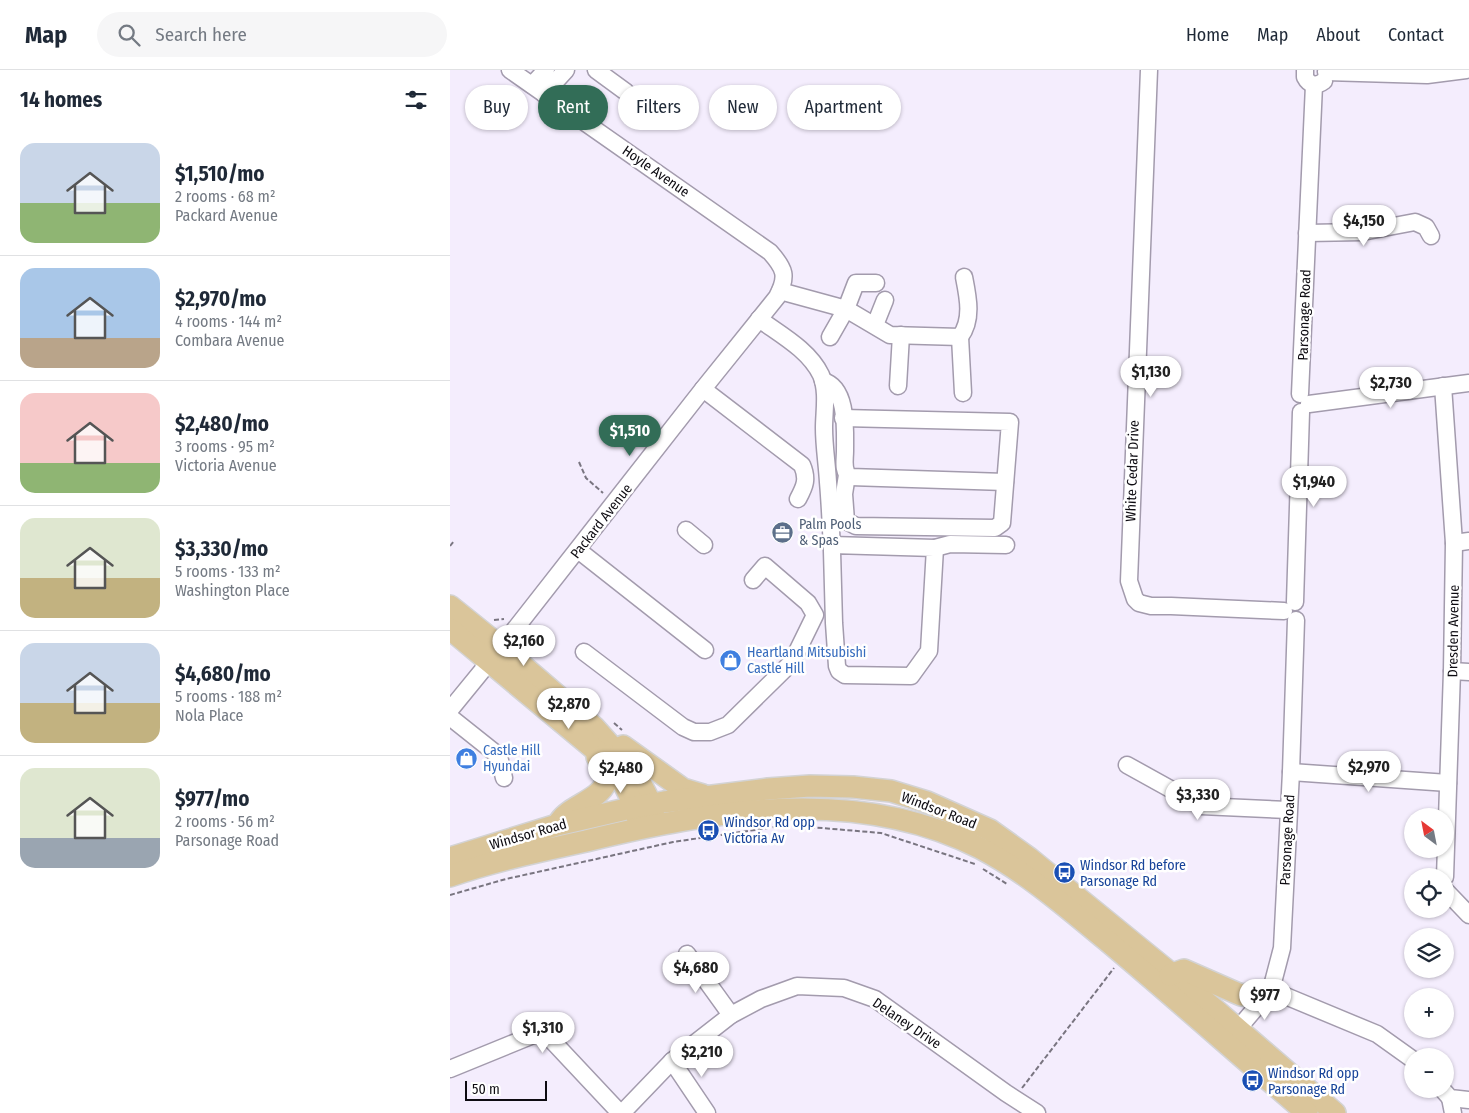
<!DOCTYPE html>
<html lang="en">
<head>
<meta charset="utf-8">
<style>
  :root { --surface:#fff; --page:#f6f6f7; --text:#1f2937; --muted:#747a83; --line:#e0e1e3; --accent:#326d57 }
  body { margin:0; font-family:"Fira Sans Condensed",sans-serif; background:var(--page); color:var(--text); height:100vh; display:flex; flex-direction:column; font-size:19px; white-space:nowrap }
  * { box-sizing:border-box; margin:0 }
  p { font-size:16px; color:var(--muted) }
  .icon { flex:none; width:28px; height:28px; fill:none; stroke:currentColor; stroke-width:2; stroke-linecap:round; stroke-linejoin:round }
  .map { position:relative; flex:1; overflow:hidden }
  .side { display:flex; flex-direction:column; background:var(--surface); width:450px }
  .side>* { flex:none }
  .top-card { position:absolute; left:15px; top:15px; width:475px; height:45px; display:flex; gap:10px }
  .needle { width:32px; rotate:328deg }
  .controls { position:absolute; left:954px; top:738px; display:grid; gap:10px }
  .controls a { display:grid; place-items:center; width:50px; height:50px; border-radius:50%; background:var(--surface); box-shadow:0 1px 4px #0004; font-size:25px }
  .scale { position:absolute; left:15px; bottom:12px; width:82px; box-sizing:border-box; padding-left:5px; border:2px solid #0d0b11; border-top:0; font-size:14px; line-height:18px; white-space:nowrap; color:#0d0b11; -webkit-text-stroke:4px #fff; paint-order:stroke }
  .price { position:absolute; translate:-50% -42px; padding:0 11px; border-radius:18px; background:#fff; color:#222; font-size:16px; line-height:32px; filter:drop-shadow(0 1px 2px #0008) }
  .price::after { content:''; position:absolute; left:50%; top:30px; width:15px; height:11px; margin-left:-8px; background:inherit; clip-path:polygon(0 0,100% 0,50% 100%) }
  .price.current { background:var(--accent); color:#fff }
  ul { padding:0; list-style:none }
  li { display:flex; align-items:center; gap:15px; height:125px; padding:0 20px }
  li+li { border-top:1px solid var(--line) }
  li span { display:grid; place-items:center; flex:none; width:140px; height:100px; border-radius:15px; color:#555 }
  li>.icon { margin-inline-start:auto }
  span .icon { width:60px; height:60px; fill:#fffc; stroke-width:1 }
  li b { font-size:21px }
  h2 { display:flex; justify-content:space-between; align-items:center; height:60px; padding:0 20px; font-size:21px }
  .chip { padding:0 18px; border-radius:22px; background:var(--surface); box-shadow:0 1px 4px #0004; font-size:18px; line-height:45px }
  .chip.current { background:var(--accent); color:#fff }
  header { display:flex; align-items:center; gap:30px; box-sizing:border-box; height:70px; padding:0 25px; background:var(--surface); border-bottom:1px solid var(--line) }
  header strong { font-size:24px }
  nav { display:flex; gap:28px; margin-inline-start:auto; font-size:18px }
  .search { width:350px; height:45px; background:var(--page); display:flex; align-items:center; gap:12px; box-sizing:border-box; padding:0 18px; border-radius:28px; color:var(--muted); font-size:19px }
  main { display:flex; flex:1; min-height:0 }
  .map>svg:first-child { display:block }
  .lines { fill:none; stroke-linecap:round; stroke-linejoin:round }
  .minor-casing { stroke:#a39bad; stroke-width:19 }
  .major-casing { stroke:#d3d3d4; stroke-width:24 }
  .path { stroke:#797580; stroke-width:2; stroke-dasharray:5 2.5; stroke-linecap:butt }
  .minor { stroke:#fff; stroke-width:16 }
  .major { stroke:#dac59a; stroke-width:21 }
  .labels { text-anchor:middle; stroke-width:5; stroke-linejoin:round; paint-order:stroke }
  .street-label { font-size:14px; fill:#0d0b11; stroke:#fff }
  .service-label { font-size:14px; fill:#4e5e75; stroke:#fff; text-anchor:start }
  .shop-label { font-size:14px; fill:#366cbe; stroke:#fff; text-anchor:start }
  .transit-label { font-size:14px; fill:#164399; stroke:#fff; text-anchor:start }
</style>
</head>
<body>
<header>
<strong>Map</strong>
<div class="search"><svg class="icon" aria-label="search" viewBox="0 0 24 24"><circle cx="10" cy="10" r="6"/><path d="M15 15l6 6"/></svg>Search here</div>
<nav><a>Home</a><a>Map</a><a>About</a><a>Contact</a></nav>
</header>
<main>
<section class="side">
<h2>14 homes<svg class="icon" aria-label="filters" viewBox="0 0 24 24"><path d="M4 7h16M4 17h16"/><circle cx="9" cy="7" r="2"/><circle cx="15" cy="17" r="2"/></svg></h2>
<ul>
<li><span style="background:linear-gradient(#c9d6e8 60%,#8fb573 0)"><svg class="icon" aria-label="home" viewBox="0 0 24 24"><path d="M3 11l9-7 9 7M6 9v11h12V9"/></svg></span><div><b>$1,510/mo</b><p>2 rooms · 68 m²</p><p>Packard Avenue</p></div></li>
<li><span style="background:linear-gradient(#a9c7e8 70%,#b9a48a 0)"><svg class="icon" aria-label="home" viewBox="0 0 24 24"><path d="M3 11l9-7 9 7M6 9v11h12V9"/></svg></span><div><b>$2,970/mo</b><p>4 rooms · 144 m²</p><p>Combara Avenue</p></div></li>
<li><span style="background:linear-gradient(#f6c9c9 70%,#8fb573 0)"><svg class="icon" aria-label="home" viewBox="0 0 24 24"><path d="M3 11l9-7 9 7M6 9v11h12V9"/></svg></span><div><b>$2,480/mo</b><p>3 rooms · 95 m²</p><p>Victoria Avenue</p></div></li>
<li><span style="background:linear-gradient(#dfe7d0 60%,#c2b280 0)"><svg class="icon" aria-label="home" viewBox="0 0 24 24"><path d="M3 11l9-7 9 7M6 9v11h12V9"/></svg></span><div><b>$3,330/mo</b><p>5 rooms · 133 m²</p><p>Washington Place</p></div></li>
<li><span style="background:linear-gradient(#c9d6e8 60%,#c2b280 0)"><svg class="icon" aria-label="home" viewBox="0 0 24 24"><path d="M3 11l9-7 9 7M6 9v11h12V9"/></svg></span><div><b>$4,680/mo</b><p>5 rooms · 188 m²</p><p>Nola Place</p></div></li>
<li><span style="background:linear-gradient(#dfe7d0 70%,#9aa5b1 0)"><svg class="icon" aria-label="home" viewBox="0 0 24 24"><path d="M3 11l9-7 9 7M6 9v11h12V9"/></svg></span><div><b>$977/mo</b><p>2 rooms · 56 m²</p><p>Parsonage Road</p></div></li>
</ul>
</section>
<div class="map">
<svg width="1019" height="1043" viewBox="0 0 1019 1043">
  <rect width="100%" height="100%" fill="#f4edfd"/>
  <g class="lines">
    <defs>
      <g id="minor">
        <path d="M146,0L176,22"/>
        <path d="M699,0L679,511L685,529L689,533L701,536H721L834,541"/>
        <path d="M855,0V7C859,15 866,17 874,11"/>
        <path d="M876,2L977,5L1016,0"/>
        <path d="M82,15L96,0"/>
        <path d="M94,24L116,0"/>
        <path d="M857,163L912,162L965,152L976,157L981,166"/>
        <path d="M330,221L396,239L440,265L510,267C523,250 518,227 514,207"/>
        <path d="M309,249C331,265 359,280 371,305C378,322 374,341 374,358C374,376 377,394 378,412C380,435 381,458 382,481L384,553L387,596L389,601L395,605L461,606L479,581L485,478L382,475"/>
        <path d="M425,255L435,230"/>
        <path d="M380,267L396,239L406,213H426"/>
        <path d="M510,267L513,323"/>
        <path d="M373,311C398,318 395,360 395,381C395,390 392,401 400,407L555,412"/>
        <path d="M448,316L451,265"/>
        <path d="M993,316L1004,473L1002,601L995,807"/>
        <path d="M253,319L352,395C358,409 355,416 348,429"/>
        <path d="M850,324L864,15"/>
        <path d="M859,334L1019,313"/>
        <path d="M393,348L560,352L552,453L545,458L406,456L396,451L394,424L397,405"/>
        <path d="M236,460L254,475"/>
        <path d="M1004,473L1019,471"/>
        <path d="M485,478L500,474L556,475"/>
        <path d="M128,480L255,580"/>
        <path d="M845,532L851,342"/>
        <path d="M51,577L253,319L327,227C338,206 335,199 320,182L60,0"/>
        <path d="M134,582L233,657L244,662H260L278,655L342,592L365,545L358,533L315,496L303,510"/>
        <path d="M1002,601L1019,602"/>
        <path d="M0,640L40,591"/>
        <path d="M0,647L49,686L54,708"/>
        <path d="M677,695L751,736L838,740"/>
        <path d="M841,702L998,713"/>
        <path d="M995,820L1019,845"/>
        <path d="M237,884L281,945"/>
        <path d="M821,920L927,964L962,989"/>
        <path d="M781,967L821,920L832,878L841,702L846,550"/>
        <path d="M222,991L257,1043"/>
        <path d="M0,999L93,961L170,1043"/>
        <path d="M992,1019L1000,1028L1019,1030"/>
        <path d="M1000,1028L1003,1043"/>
        <path d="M172,1043L222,991L281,945L311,929L347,916L394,918L425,929L556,1023L587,1043"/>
      </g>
      <g id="major">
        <path d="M0,536L51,577L144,657L186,704L201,734L204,747"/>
        <path d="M0,559L155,688C172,707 182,726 188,750"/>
        <path d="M173,676L233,719L253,725"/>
        <path d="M110,751C122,734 155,729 157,707L147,687"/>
        <path d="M0,788L107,755L185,737L214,732L318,719L360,716L403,717L441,721L477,732L540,760L579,788L768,942L885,1043"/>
        <path d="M0,806C44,791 90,781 136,771C263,740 407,715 530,778C576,802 615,836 655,869C723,926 789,985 857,1043"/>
        <path d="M720,905L734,900L791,925L819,923"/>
      </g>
    </defs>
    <use href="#minor" class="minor-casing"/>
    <use href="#major" class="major-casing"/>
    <g class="path">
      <path d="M129,392L136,408L153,423"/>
      <path d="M0,476L4,471"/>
      <path d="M44,550L54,549"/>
      <path d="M75,567L79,570L78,578"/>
      <path d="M164,653L172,660"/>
      <path d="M360,757L431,763L525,794"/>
      <path d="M533,799L557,814"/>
      <path d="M0,825L56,809L223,772L325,757"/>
      <path d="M572,1018L664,898"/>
    </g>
    <use href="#minor" class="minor"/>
    <use href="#major" class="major"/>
  </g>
  <defs>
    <symbol id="office-disc" viewBox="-11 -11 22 22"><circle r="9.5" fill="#5c6f8a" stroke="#fff"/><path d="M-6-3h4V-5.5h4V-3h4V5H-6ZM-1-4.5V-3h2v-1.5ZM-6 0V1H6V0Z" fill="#fff"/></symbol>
    <symbol id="shop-disc" viewBox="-11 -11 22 22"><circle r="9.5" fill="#3f7fe0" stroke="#fff"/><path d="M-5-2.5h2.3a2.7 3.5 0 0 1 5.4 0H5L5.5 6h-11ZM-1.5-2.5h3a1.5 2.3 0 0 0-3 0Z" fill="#fff"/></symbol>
    <symbol id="bus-disc" viewBox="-11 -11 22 22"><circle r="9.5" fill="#1a4fb4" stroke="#fff"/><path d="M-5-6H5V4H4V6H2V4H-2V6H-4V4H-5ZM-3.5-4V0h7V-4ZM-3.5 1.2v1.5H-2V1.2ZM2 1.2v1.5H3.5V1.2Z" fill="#fff"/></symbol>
  </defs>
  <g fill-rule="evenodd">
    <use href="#office-disc" x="320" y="450" width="25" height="25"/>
    <use href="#shop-disc" x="268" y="578" width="25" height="25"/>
    <use href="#shop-disc" x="4" y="676" width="25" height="25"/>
    <use href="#bus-disc" x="246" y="748" width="25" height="25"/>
    <use href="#bus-disc" x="602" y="790" width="25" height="25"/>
    <use href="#bus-disc" x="790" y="998" width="25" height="25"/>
  </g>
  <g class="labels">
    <g class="street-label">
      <text transform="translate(206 101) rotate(35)" y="5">Hoyle Avenue</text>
      <text transform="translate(854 245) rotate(-88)" y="5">Parsonage Road</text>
      <text transform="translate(682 401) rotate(-88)" y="5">White Cedar Drive</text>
      <text transform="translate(151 451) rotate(-52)" y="5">Packard Avenue</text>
      <text transform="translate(1003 561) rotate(-89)" y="5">Dresden Avenue</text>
      <text transform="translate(489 740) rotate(21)" y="5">Windsor Road</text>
      <text transform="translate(78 764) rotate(-16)" y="5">Windsor Road</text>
      <text transform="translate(837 770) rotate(-87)" y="5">Parsonage Road</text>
      <text transform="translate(457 953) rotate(34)" y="5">Delaney Drive</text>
    </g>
    <g class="service-label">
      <text x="349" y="459">Palm Pools<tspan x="349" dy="16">&amp; Spas</tspan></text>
    </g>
    <g class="shop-label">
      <text x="297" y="587">Heartland Mitsubishi<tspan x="297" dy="16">Castle Hill</tspan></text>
      <text x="33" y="685">Castle Hill<tspan x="33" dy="16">Hyundai</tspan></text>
    </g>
    <g class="transit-label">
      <text x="274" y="757">Windsor Rd opp<tspan x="274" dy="16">Victoria Av</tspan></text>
      <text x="630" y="800">Windsor Rd before<tspan x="630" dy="16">Parsonage Rd</tspan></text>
      <text x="818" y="1008">Windsor Rd opp<tspan x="818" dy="16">Parsonage Rd</tspan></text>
    </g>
  </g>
</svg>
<div class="controls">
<a><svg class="needle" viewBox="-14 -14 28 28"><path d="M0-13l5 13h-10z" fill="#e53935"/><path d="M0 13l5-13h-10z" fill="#747a83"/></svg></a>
<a><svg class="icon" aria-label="locate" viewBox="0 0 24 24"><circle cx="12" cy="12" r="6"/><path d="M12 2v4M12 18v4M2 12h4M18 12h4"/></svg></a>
<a><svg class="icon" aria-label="layers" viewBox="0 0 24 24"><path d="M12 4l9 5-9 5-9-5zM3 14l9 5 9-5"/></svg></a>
<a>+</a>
<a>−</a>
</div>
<div class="scale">50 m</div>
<b class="price" style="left:914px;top:177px">$4,150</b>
<b class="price" style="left:701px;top:328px">$1,130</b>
<b class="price" style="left:941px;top:339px">$2,730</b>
<b class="price current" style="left:180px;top:387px">$1,510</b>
<b class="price" style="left:864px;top:438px">$1,940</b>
<b class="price" style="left:74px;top:597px">$2,160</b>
<b class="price" style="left:119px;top:660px">$2,870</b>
<b class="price" style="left:919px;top:723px">$2,970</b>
<b class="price" style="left:171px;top:724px">$2,480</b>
<b class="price" style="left:748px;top:751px">$3,330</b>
<b class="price" style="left:246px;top:924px">$4,680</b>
<b class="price" style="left:815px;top:951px">$977</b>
<b class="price" style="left:93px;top:984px">$1,310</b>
<b class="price" style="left:252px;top:1008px">$2,210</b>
<div class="top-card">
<a class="chip">Buy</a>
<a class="chip current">Rent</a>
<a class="chip">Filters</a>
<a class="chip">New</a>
<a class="chip">Apartment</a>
</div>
</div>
</main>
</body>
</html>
